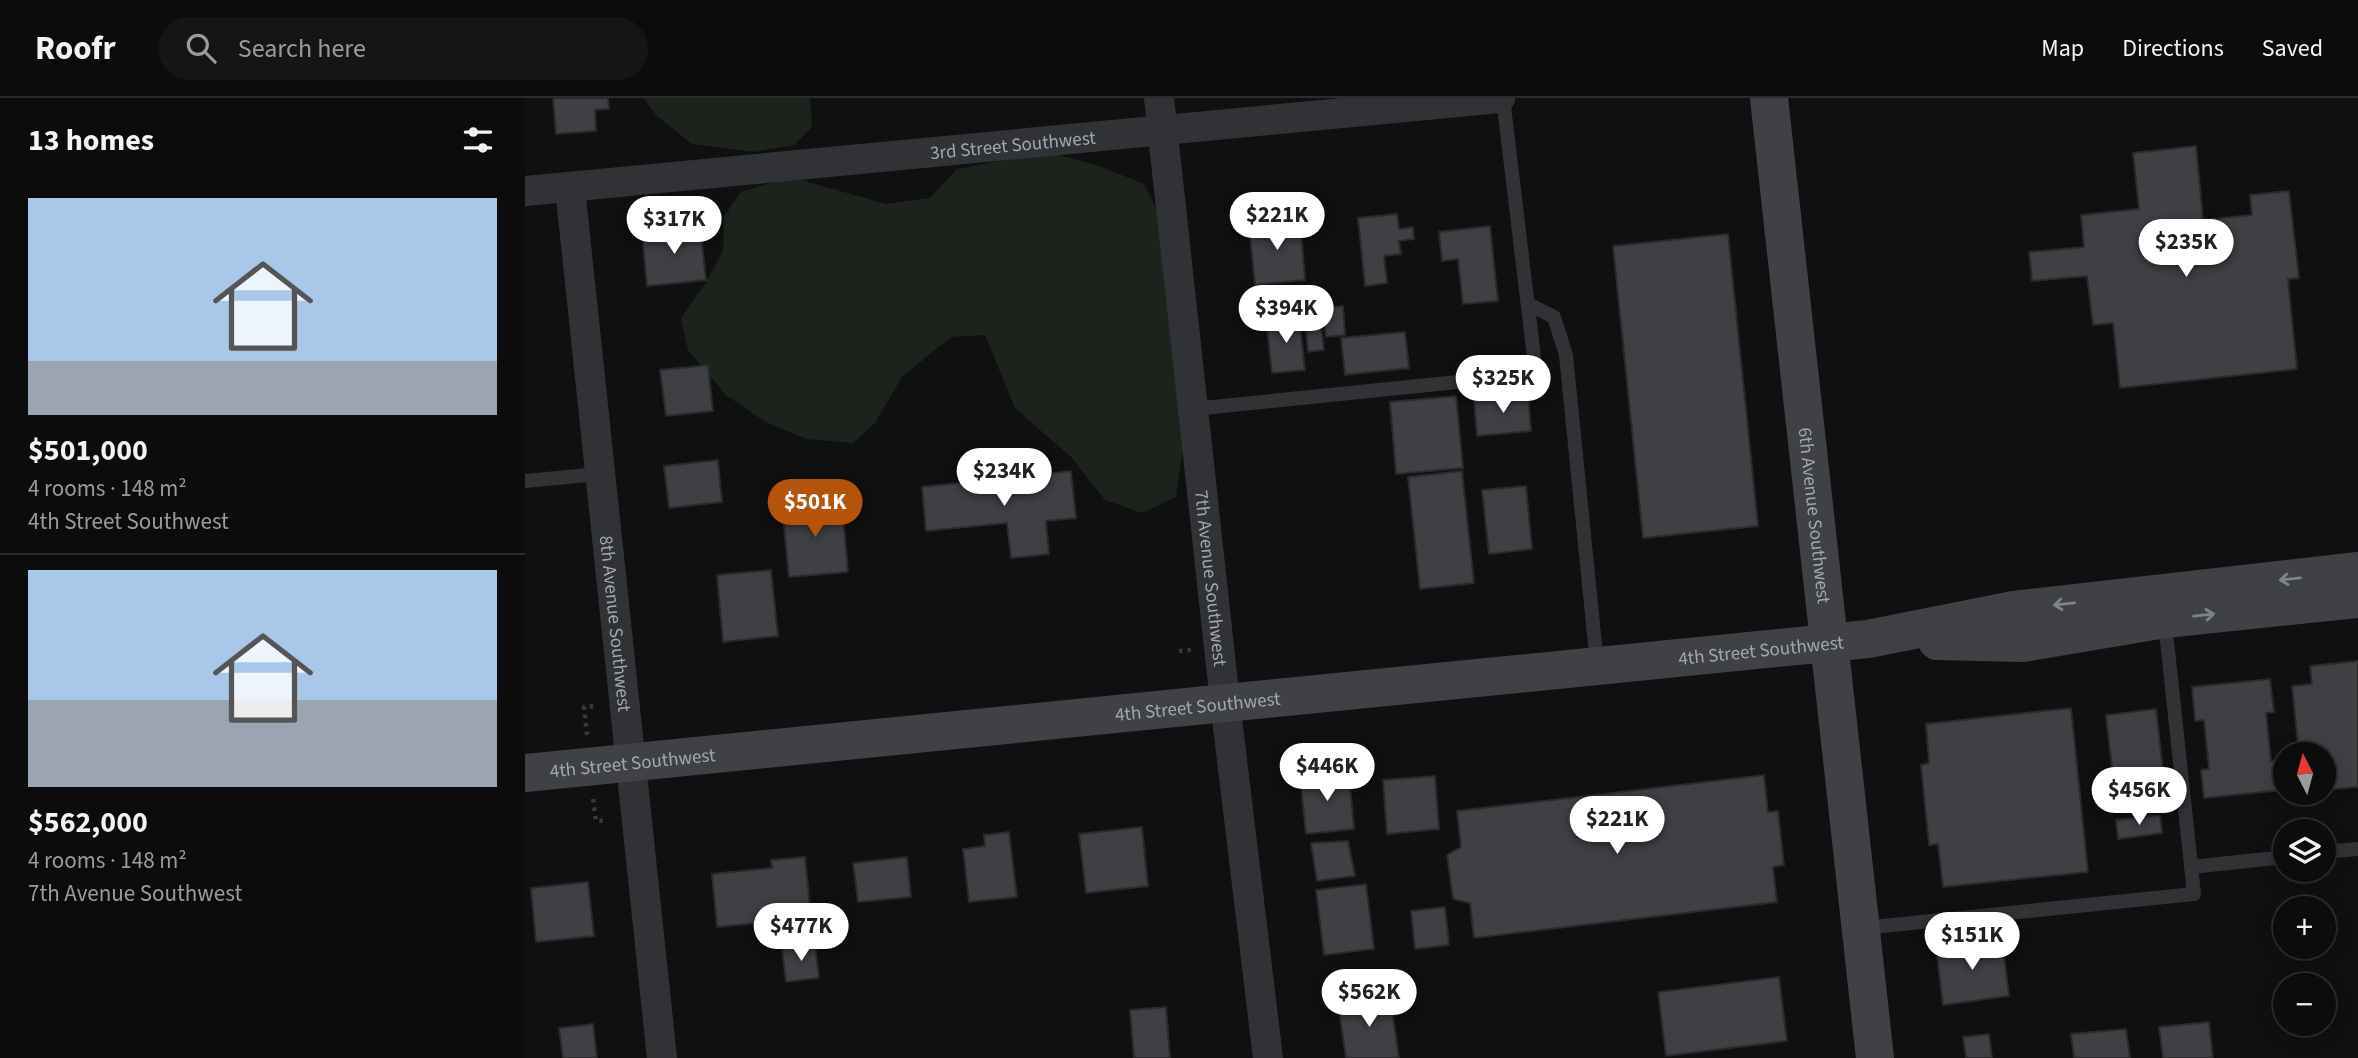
<!DOCTYPE html>
<html lang="en">
<head>
<meta charset="utf-8">
<style>
  :root { --surface:#0c0c0d; --page:#151516; --text:#f1f3f6; --muted:#9a9b9d; --line:#2c2c2e; --accent:#b45309 }
  body { margin:0; font-family:"Source Sans 3",sans-serif; background:var(--page); color:var(--text); height:100vh; display:flex; flex-direction:column; font-size:26px; white-space:nowrap }
  * { box-sizing:border-box; margin:0 }
  p { font-size:23px; color:var(--muted) }
  .icon { flex:none; width:38px; height:38px; fill:none; stroke:currentColor; stroke-width:2; stroke-linecap:round; stroke-linejoin:round }
  .map { position:relative; flex:1; overflow:hidden }
  .details { display:flex; flex-direction:column; background:var(--surface); width:525px }
  .details>* { flex:none }
  .needle { width:46px; rotate:354deg }
  .controls { position:absolute; left:1748px; top:644px; display:grid; gap:14px }
  .controls a { display:grid; place-items:center; width:63px; height:63px; border-radius:50%; background:var(--surface); box-shadow:0 4px 18px #0003,0 0 0 2px var(--line); font-size:35px }
  .price { position:absolute; translate:-50% -60px; padding:0 16px; border-radius:24px; background:#fff; color:#222; font-size:23px; line-height:46px; filter:drop-shadow(0 2px 4px #0008) }
  .price::after { content:''; position:absolute; left:50%; top:42px; width:21px; height:16px; margin-left:-10px; background:inherit; clip-path:polygon(0 0,100% 0,50% 100%) }
  .price.current { background:var(--accent); color:#fff }
  ul { padding:0; list-style:none }
  li { display:grid; align-content:center; gap:14px; height:371px; padding:0 28px }
  li+li { border-top:2px solid var(--line) }
  li span { display:grid; place-items:center; height:217px; border-radius:0px; color:#555 }
  li>.icon { margin-inline-start:auto }
  span .icon { width:126px; height:126px; fill:#fffc; stroke-width:1 }
  li b { font-size:30px }
  h2 { display:flex; justify-content:space-between; align-items:center; height:84px; padding:0 28px; font-size:30px }
  header { display:flex; align-items:center; gap:42px; box-sizing:border-box; height:98px; padding:0 35px; background:var(--surface); border-bottom:2px solid var(--line) }
  header strong { font-size:33px }
  nav { display:flex; gap:38px; margin-inline-start:auto; font-size:24px }
  .search { width:490px; height:63px; background:var(--page); display:flex; align-items:center; gap:18px; box-sizing:border-box; padding:0 24px; border-radius:38px; color:var(--muted); font-size:26px }
  main { display:flex; flex:1; min-height:0 }
  .map>svg:first-child { display:block }
  .green { fill:#1c231d }
  .building { fill:#3f4044; stroke:#2a2a2d; stroke-width:2 }
  .lines { fill:none; stroke-linecap:round; stroke-linejoin:round }
  .path { stroke:#37393d; stroke-width:4.5; stroke-dasharray:3.5 5; stroke-linecap:butt }
  .lane { stroke:#313236; stroke-width:14 }
  .street { stroke:#313236; stroke-width:30 }
  .secondary { stroke:#3f4146; stroke-width:38 }
  .oneway { stroke:#7f838c }
  .labels { text-anchor:middle; stroke-width:5; stroke-linejoin:round; paint-order:stroke }
  .street-label { font-size:19px; fill:#a1a7b1; stroke:#0b0b0c }
</style>
</head>
<body>
<header>
<strong>Roofr</strong>
<div class="search"><svg class="icon" aria-label="search" viewBox="0 0 24 24"><circle cx="10" cy="10" r="6"/><path d="M15 15l6 6"/></svg>Search here</div>
<nav><a>Map</a><a>Directions</a><a>Saved</a></nav>
</header>
<main>
<section class="details">
<h2>13 homes<svg class="icon" aria-label="filters" viewBox="0 0 24 24"><path d="M4 7h16M4 17h16"/><circle cx="9" cy="7" r="2"/><circle cx="15" cy="17" r="2"/></svg></h2>
<ul>
<li><span style="background:linear-gradient(#a9c7e8 75%,#9aa5b1 0)"><svg class="icon" aria-label="home" viewBox="0 0 24 24"><path d="M3 11l9-7 9 7M6 9v11h12V9"/></svg></span><div><b>$501,000</b><p>4 rooms · 148 m²</p><p>4th Street Southwest</p></div></li>
<li><span style="background:linear-gradient(#a9c7e8 60%,#9aa5b1 0)"><svg class="icon" aria-label="home" viewBox="0 0 24 24"><path d="M3 11l9-7 9 7M6 9v11h12V9"/></svg></span><div><b>$562,000</b><p>4 rooms · 148 m²</p><p>7th Avenue Southwest</p></div></li>
</ul>
</section>
<div class="map">
<svg width="1833" height="960" viewBox="0 0 1833 960">
  <rect width="100%" height="100%" fill="#101011"/>
  <g class="green">
    <path d="M118,0H285L287,29L269,47L229,54L167,46L131,17Z"/>
    <path d="M523,54L574,68L619,86L638,124L659,345L651,399L617,415L580,402L546,359L490,310L460,237L426,239L377,279L350,325L328,345L281,341L241,324L201,297L163,252L156,220L180,186L198,153L199,118L216,94L266,79L361,106L405,100L432,71Z"/>
  </g>
  <g class="building">
    <path d="M28,0H83L84,11L70,12L71,33L31,36Z"/>
    <path d="M1671,48L1678,122L1727,117L1725,97L1764,93L1774,180L1763,181L1772,271L1595,290L1588,225L1568,227L1562,178L1507,183L1504,154L1559,149L1556,117L1614,111L1608,55Z"/>
    <path d="M872,116L874,131L888,129L889,141L874,143L876,156L859,158L862,185L840,188L833,120Z"/>
    <path d="M775,122L780,182L730,187L724,127Z"/>
    <path d="M175,128L181,182L122,188L117,134Z"/>
    <path d="M965,128L973,203L938,206L933,161L917,163L914,134Z"/>
    <path d="M1203,136L1233,428L1118,440L1088,148Z"/>
    <path d="M818,208L820,237L801,239L798,210Z"/>
    <path d="M774,218L780,272L747,275L741,222Z"/>
    <path d="M795,220L799,252L783,254L780,221Z"/>
    <path d="M880,234L884,270L820,277L816,240Z"/>
    <path d="M183,267L188,313L141,318L135,272Z"/>
    <path d="M1003,295L1006,333L952,338L949,301Z"/>
    <path d="M931,298L938,370L871,376L865,304Z"/>
    <path d="M193,362L197,404L144,410L139,368Z"/>
    <path d="M546,373L551,420L521,423L524,456L486,460L482,425L401,433L397,389Z"/>
    <path d="M937,373L949,485L895,491L883,379Z"/>
    <path d="M1001,388L1007,451L964,456L957,392Z"/>
    <path d="M317,404L323,474L264,479L257,409Z"/>
    <path d="M246,472L253,538L198,544L192,477Z"/>
    <path d="M1833,563V689L1799,692V656H1774L1767,588L1787,586L1785,568Z"/>
    <path d="M1745,581L1749,614L1741,615L1746,663L1754,662L1757,692L1679,700L1676,672L1684,671L1679,622L1670,623L1667,589Z"/>
    <path d="M1546,610L1563,774L1418,789L1413,746L1404,747L1396,667L1404,665L1401,626Z"/>
    <path d="M1631,611L1638,673L1588,679L1581,617Z"/>
    <path d="M824,675L829,731L781,736L775,680Z"/>
    <path d="M1239,677L1243,714L1253,713L1259,767L1248,769L1252,804L949,840L945,805L928,801L922,757L936,749L932,713Z"/>
    <path d="M910,678L914,731L862,736L858,682Z"/>
    <path d="M1635,717L1637,735L1593,741L1591,722Z"/>
    <path d="M617,729L623,788L561,795L554,736Z"/>
    <path d="M484,734L492,799L444,804L438,751L460,748L459,737Z"/>
    <path d="M823,743L830,778L792,783L786,745Z"/>
    <path d="M280,759L286,820L192,829L187,776L247,770L246,762Z"/>
    <path d="M382,759L386,799L333,804L328,765Z"/>
    <path d="M63,784L69,838L11,844L6,790Z"/>
    <path d="M841,786L849,851L799,857L791,792Z"/>
    <path d="M920,809L924,847L890,851L886,813Z"/>
    <path d="M1477,841L1484,898L1418,907L1411,849Z"/>
    <path d="M290,846L294,880L261,884L257,850Z"/>
    <path d="M1254,879L1262,943L1141,958L1133,894Z"/>
    <path d="M865,898L874,960H821L813,905Z"/>
    <path d="M641,909L645,960H609L605,912Z"/>
    <path d="M1684,924L1688,960H1638L1634,929Z"/>
    <path d="M68,926L72,960H38L34,930Z"/>
    <path d="M1601,931L1605,960H1549L1546,936Z"/>
    <path d="M1464,936L1467,960H1441L1438,939Z"/>
  </g>
  <g class="lines">
    <g class="path">
      <path d="M654,553L667,552"/>
      <path d="M62,637L59,609L71,608"/>
      <path d="M68,701L71,723L82,722"/>
    </g>
    <g class="lane">
      <path d="M1003,206L1029,219L1041,257L1072,566"/>
      <path d="M668,311L1011,276L978,0"/>
      <path d="M0,383L74,376"/>
      <path d="M1799,754L1833,751"/>
      <path d="M1666,769L1760,759"/>
      <path d="M1338,830L1669,796L1640,524"/>
    </g>
    <g class="street">
      <path id="s1" d="M634,0L700,604L743,960"/>
      <path id="s2" d="M45,90L137,960"/>
      <path id="s3" d="M0,93L975,0"/>
    </g>
    <g class="secondary">
      <path id="s4" d="M1244,0L1350,960"/>
      <path d="M1412,543L1498,545L1640,521L1833,501"/>
      <path id="s5" d="M0,675L1343,541L1489,512L1833,473"/>
    </g>
  </g>
  <defs><path id="oneway-shaft" d="M-6 0H5M1.5-3L5.5 0L1.5 3" fill="none" stroke-width="1.6" stroke-linecap="round" stroke-linejoin="round" transform="scale(1.75)"/></defs>
  <g class="oneway">
    <use href="#oneway-shaft" transform="translate(1765 481) rotate(174)"/>
    <use href="#oneway-shaft" transform="translate(1539 506) rotate(174)"/>
    <use href="#oneway-shaft" transform="translate(1679 517) rotate(-6)"/>
  </g>
  <g class="labels">
    <g class="street-label">
      <text dy="7" stroke="none"><textPath href="#s3" startOffset="490">3rd Street Southwest</textPath></text>
      <text dy="7" stroke="none"><textPath href="#s4" startOffset="420">6th Avenue Southwest</textPath></text>
      <text dy="7" stroke="none"><textPath href="#s1" startOffset="483">7th Avenue Southwest</textPath></text>
      <text dy="7" stroke="none"><textPath href="#s2" startOffset="438">8th Avenue Southwest</textPath></text>
      <text dy="7" stroke="none"><textPath href="#s5" startOffset="1242">4th Street Southwest</textPath></text>
      <text dy="7" stroke="none"><textPath href="#s5" startOffset="676">4th Street Southwest</textPath></text>
      <text dy="7" stroke="none"><textPath href="#s5" startOffset="108">4th Street Southwest</textPath></text>
    </g>
  </g>
</svg>
<div class="controls">
<a><svg class="needle" viewBox="-14 -14 28 28"><path d="M0-13l5 13h-10z" fill="#e53935"/><path d="M0 13l5-13h-10z" fill="#9a9b9d"/></svg></a>
<a><svg class="icon" aria-label="layers" viewBox="0 0 24 24"><path d="M12 4l9 5-9 5-9-5zM3 14l9 5 9-5"/></svg></a>
<a>+</a>
<a>−</a>
</div>
<b class="price" style="left:752px;top:154px">$221K</b>
<b class="price" style="left:149px;top:158px">$317K</b>
<b class="price" style="left:1661px;top:181px">$235K</b>
<b class="price" style="left:761px;top:247px">$394K</b>
<b class="price" style="left:978px;top:317px">$325K</b>
<b class="price" style="left:479px;top:410px">$234K</b>
<b class="price current" style="left:290px;top:441px">$501K</b>
<b class="price" style="left:802px;top:705px">$446K</b>
<b class="price" style="left:1614px;top:729px">$456K</b>
<b class="price" style="left:1092px;top:758px">$221K</b>
<b class="price" style="left:276px;top:865px">$477K</b>
<b class="price" style="left:1447px;top:874px">$151K</b>
<b class="price" style="left:844px;top:931px">$562K</b>
</div>
</main>
</body>
</html>
